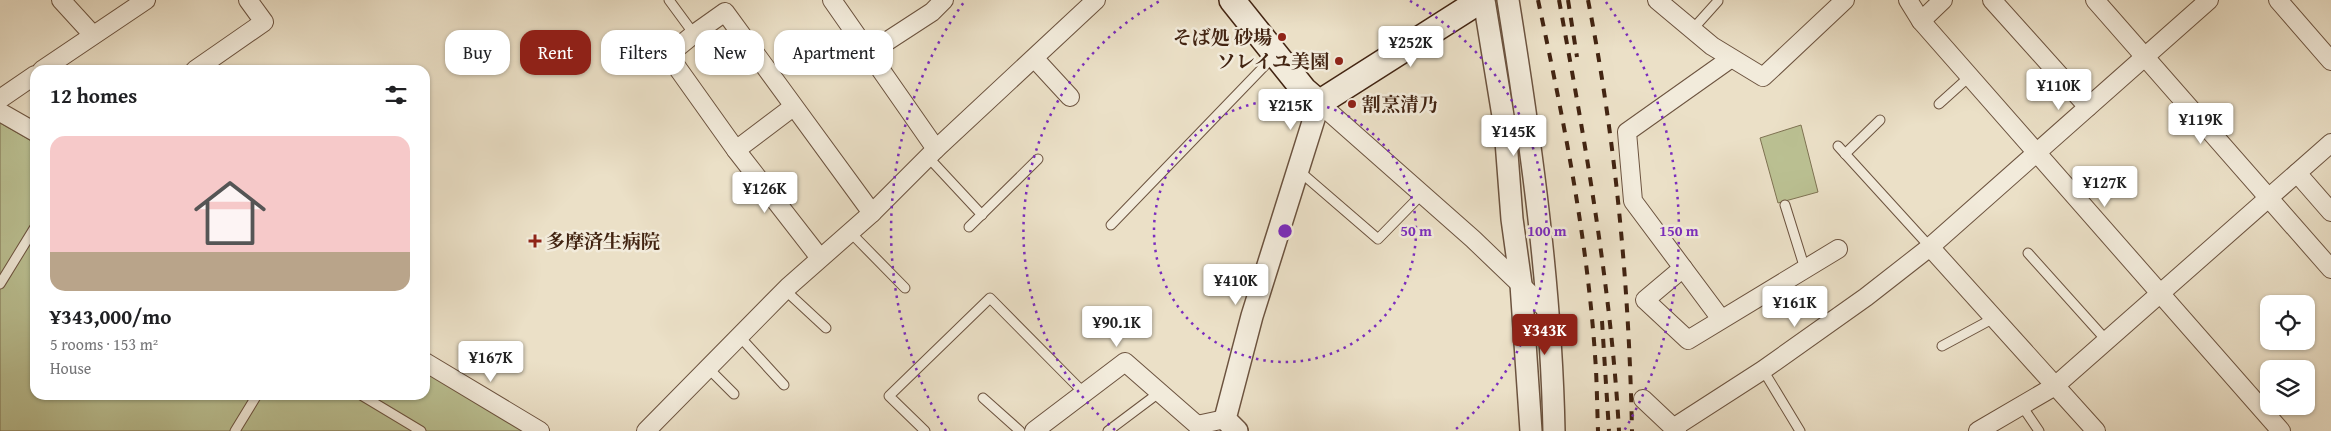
<!DOCTYPE html>
<html lang="en">
<head>
<meta charset="utf-8">
<style>
  :root { --surface:#fff; --page:#f6f6f6; --text:#202124; --muted:#757577; --line:#e0e0e0; --accent:#8f2418 }
  body { margin:0; font-family:"Gentium Book Plus","Noto Serif JP",serif; background:var(--page); color:var(--text); height:100vh; display:flex; flex-direction:column; font-size:19px; white-space:nowrap }
  * { box-sizing:border-box; margin:0 }
  p { font-size:16px; color:var(--muted) }
  .icon { flex:none; width:28px; height:28px; fill:none; stroke:currentColor; stroke-width:2; stroke-linecap:round; stroke-linejoin:round }
  .map { position:relative; flex:1; overflow:hidden }
  .sheet { position:absolute; left:30px; top:65px; width:400px; height:335px; display:flex; flex-direction:column; background:var(--surface); border-radius:15px; box-shadow:0 1px 4px #0004 }
  .sheet>* { flex:none }
  .banner { position:absolute; left:445px; top:30px; width:475px; height:45px; display:flex; gap:10px }
  .tools { position:absolute; left:2260px; top:295px; display:grid; gap:10px }
  .tools a { display:grid; place-items:center; width:55px; height:55px; border-radius:10px; background:var(--surface); box-shadow:0 1px 4px #0004; font-size:25px }
  .price { position:absolute; translate:-50% -42px; padding:0 11px; border-radius:5px; background:#fff; color:#222; font-size:16px; line-height:32px; filter:drop-shadow(0 1px 2px #0008) }
  .price::after { content:''; position:absolute; left:50%; top:30px; width:15px; height:11px; margin-left:-8px; background:inherit; clip-path:polygon(0 0,100% 0,50% 100%) }
  .price.current { background:var(--accent); color:#fff }
  ul { padding:0; list-style:none }
  li { display:grid; align-content:center; gap:10px; height:265px; padding:0 20px }
  li+li { border-top:1px solid var(--line) }
  li span { display:grid; place-items:center; height:155px; border-radius:15px; color:#555 }
  li>.icon { margin-inline-start:auto }
  span .icon { width:90px; height:90px; fill:#fffc; stroke-width:1 }
  li b { font-size:21px }
  h2 { display:flex; justify-content:space-between; align-items:center; height:60px; padding:0 20px; font-size:21px }
  .chip { padding:0 18px; border-radius:15px; background:var(--surface); box-shadow:0 1px 4px #0004; font-size:18px; line-height:45px }
  .chip.current { background:var(--accent); color:#fff }
  .map>svg:first-child { display:block }
  .green { fill:#bbc193; stroke:#7e7252 }
  .lines { fill:none; stroke-linecap:round; stroke-linejoin:round }
  .service-casing { stroke:#6c533f; stroke-width:11 }
  .minor-casing { stroke:#6c533f; stroke-width:20 }
  .tertiary-casing { stroke:#6c533f; stroke-width:24 }
  .secondary-casing { stroke:#422412; stroke-width:28 }
  .service { stroke:#f2ebdb; stroke-width:9 }
  .minor { stroke:#f2ebdb; stroke-width:18 }
  .tertiary { stroke:#f2ebdb; stroke-width:21 }
  .secondary { stroke:#f2ebdb; stroke-width:25 }
  .rail { stroke:#422412; stroke-width:4; stroke-dasharray:9 9; stroke-linecap:butt }
  .ring { fill:none; stroke:#7b2cbf; stroke-width:2.5; stroke-dasharray:2.5 5 }
  .poi-dot { fill:#8f2418; stroke:#f2ebdb; stroke-width:2 }
  .labels { text-anchor:middle; stroke-width:5; stroke-linejoin:round; paint-order:stroke }
  .poi-label { font-size:19px; font-weight:bold; fill:#422412; stroke:#f2ebdb; text-anchor:end }
  .centre { fill:#7b2cbf; stroke:#f2ebdb; stroke-width:2.5 }
  .ring-label { font-size:15px; text-anchor:middle; font-weight:bold; fill:#7b2cbf; stroke:#f2ebdb; stroke-width:5; stroke-linejoin:round; paint-order:stroke }
</style>
</head>
<body>
<div class="map">
<svg width="2331" height="431" viewBox="0 0 2331 431">
  <rect width="100%" height="100%" fill="#ebe0c7"/>
  <filter id="stains"><feTurbulence type="fractalNoise" baseFrequency=".004" numOctaves="4"/><feColorMatrix values="0 0 0 0 .2 0 0 0 0 .09 0 0 0 0 .02 0 0 0 .5 -.17"/></filter>
  <radialGradient id="worn" r=".72"><stop offset=".6" stop-color="#630" stop-opacity="0"/><stop offset="1" stop-color="#630" stop-opacity=".3"/></radialGradient>
  <g class="green">
    <path d="M0,123L35,143V395H425V369L528,431H0Z"/>
    <path d="M1801,125L1818,192L1778,203L1760,138Z"/>
  </g>
  <g class="lines">
    <defs>
      <g id="service">
        <path d="M669,0L694,34"/>
        <path d="M1692,30L1718,1"/>
        <path d="M1939,104L1969,77"/>
        <path d="M1838,146L1930,247"/>
        <path d="M1845,154L1880,120"/>
        <path d="M928,157L982,215"/>
        <path d="M1298,170L1378,239L1422,194"/>
        <path d="M1785,205L1805,269"/>
        <path d="M1111,225L1275,55"/>
        <path d="M969,227L1038,159"/>
        <path d="M850,232L905,288"/>
        <path d="M2028,253L2107,341"/>
        <path d="M0,284L35,227"/>
        <path d="M785,290L826,328"/>
        <path d="M740,337L784,385"/>
        <path d="M1942,346L1994,318"/>
        <path d="M709,369L734,394"/>
        <path d="M1763,370L1800,431"/>
        <path d="M361,395L421,431"/>
        <path d="M983,398L1020,431"/>
        <path d="M2022,406L2039,431"/>
        <path d="M235,431L257,395"/>
        <path d="M925,431L889,396L990,298L1084,393"/>
        <path d="M1108,431L1160,392"/>
      </g>
      <g id="minor">
        <path d="M61,0L93,35"/>
        <path d="M832,0L936,149"/>
        <path d="M1657,0L1712,46L1763,77L1845,0"/>
        <path d="M1908,0L1921,21L2281,431"/>
        <path d="M1992,0L2088,107"/>
        <path d="M2095,0L2331,269"/>
        <path d="M2278,0L2331,61"/>
        <path d="M1921,21L1943,0"/>
        <path d="M869,53L932,12L944,0"/>
        <path d="M669,56L736,150L793,107"/>
        <path d="M1035,59L1070,97"/>
        <path d="M656,65L694,34L725,12L872,213"/>
        <path d="M42,70L146,0"/>
        <path d="M195,70L264,22L248,0"/>
        <path d="M0,99L35,75"/>
        <path d="M1319,103L1473,239L1548,311"/>
        <path d="M0,112L35,132"/>
        <path d="M736,150L820,258"/>
        <path d="M2297,173L2331,212"/>
        <path d="M1930,247L2096,431"/>
        <path d="M1683,268L1645,300L1688,340L1838,249"/>
        <path d="M1721,319L1633,201L1627,132L1730,59"/>
        <path d="M425,362L540,431"/>
        <path d="M1643,399L1677,431"/>
        <path d="M1673,428L1763,370L1866,297L1930,247L2209,0"/>
        <path d="M646,431L788,287L872,213L936,149L1096,0"/>
        <path d="M1034,431L1125,362L1197,425L1225,419"/>
        <path d="M1978,431L2055,386L2331,143"/>
      </g>
      <g id="tertiary">
        <path d="M1484,0L1505,128L1512,219L1521,284L1531,431"/>
        <path d="M1508,0C1531,143 1551,286 1554,431"/>
        <path d="M1237,431L1225,419L1252,316L1319,103"/>
      </g>
      <path id="secondary" d="M1232,0L1304,90L1319,103L1481,0"/>
    </defs>
    <use href="#service" class="service-casing"/>
    <use href="#minor" class="minor-casing"/>
    <use href="#tertiary" class="tertiary-casing"/>
    <use href="#secondary" class="secondary-casing"/>
    <use href="#service" class="service"/>
    <use href="#minor" class="minor"/>
    <use href="#tertiary" class="tertiary"/>
    <use href="#secondary" class="secondary"/>
    <g class="rail">
      <path d="M1538,0C1563,117 1587,236 1595,355C1597,380 1597,406 1598,431"/>
      <path d="M1559,0C1585,142 1611,287 1619,431"/>
      <path d="M1568,0L1577,57"/>
      <path d="M1588,0C1616,142 1629,286 1632,431"/>
      <path d="M1602,321L1609,431"/>
    </g>
  </g>
  <g class="ring">
    <circle cx="1285" cy="231" r="131"/>
    <path d="M1115 430A262 262 0 0 1 1160 1M1410 1A262 262 0 0 1 1455 430"/>
    <path d="M946 431A394 394 0 0 1 964 2M1606 2A394 394 0 0 1 1624 431"/>
  </g>
  <g class="poi-dot">
    <circle cx="1282" cy="37" r="5"/>
    <circle cx="1339" cy="61" r="5"/>
    <circle cx="1352" cy="104" r="5"/>
    <path d="M532.5 233.5h5v5h5v5h-5v5h-5v-5h-5v-5h5z"/>
  </g>
  <g class="labels">
    <g class="poi-label">
      <text x="1272" y="44">そば処 砂場</text>
      <text x="1329" y="68">ソレイユ美園</text>
      <text x="1362" y="111" text-anchor="start">割烹清乃</text>
      <text x="546" y="248" text-anchor="start">多摩済生病院</text>
    </g>
  </g>
  <circle cx="1285" cy="231" r="8" class="centre"/>
  <g class="ring-label">
    <text x="1416" y="236">50 m</text>
    <text x="1547" y="236">100 m</text>
    <text x="1679" y="236">150 m</text>
  </g>
  <rect width="100%" height="100%" filter="url(#stains)"/>
  <rect width="100%" height="100%" fill="url(#worn)"/>
</svg>
<div class="tools">
<a><svg class="icon" aria-label="locate" viewBox="0 0 24 24"><circle cx="12" cy="12" r="6"/><path d="M12 2v4M12 18v4M2 12h4M18 12h4"/></svg></a>
<a><svg class="icon" aria-label="layers" viewBox="0 0 24 24"><path d="M12 4l9 5-9 5-9-5zM3 14l9 5 9-5"/></svg></a>
</div>
<b class="price" style="left:1411px;top:68px">¥252K</b>
<b class="price" style="left:2059px;top:111px">¥110K</b>
<b class="price" style="left:1291px;top:131px">¥215K</b>
<b class="price" style="left:2201px;top:145px">¥119K</b>
<b class="price" style="left:1514px;top:157px">¥145K</b>
<b class="price" style="left:2105px;top:208px">¥127K</b>
<b class="price" style="left:765px;top:214px">¥126K</b>
<b class="price" style="left:1236px;top:306px">¥410K</b>
<b class="price" style="left:1795px;top:328px">¥161K</b>
<b class="price" style="left:1117px;top:348px">¥90.1K</b>
<b class="price current" style="left:1545px;top:356px">¥343K</b>
<b class="price" style="left:491px;top:383px">¥167K</b>
<div class="banner">
<a class="chip">Buy</a>
<a class="chip current">Rent</a>
<a class="chip">Filters</a>
<a class="chip">New</a>
<a class="chip">Apartment</a>
</div>
<section class="sheet">
<h2>12 homes<svg class="icon" aria-label="filters" viewBox="0 0 24 24"><path d="M4 7h16M4 17h16"/><circle cx="9" cy="7" r="2"/><circle cx="15" cy="17" r="2"/></svg></h2>
<ul>
<li><span style="background:linear-gradient(#f6c9c9 75%,#b9a48a 0)"><svg class="icon" aria-label="home" viewBox="0 0 24 24"><path d="M3 11l9-7 9 7M6 9v11h12V9"/></svg></span><div><b>¥343,000/mo</b><p>5 rooms · 153 m²</p><p>House</p></div></li>
</ul>
</section>
</div>
</body>
</html>
